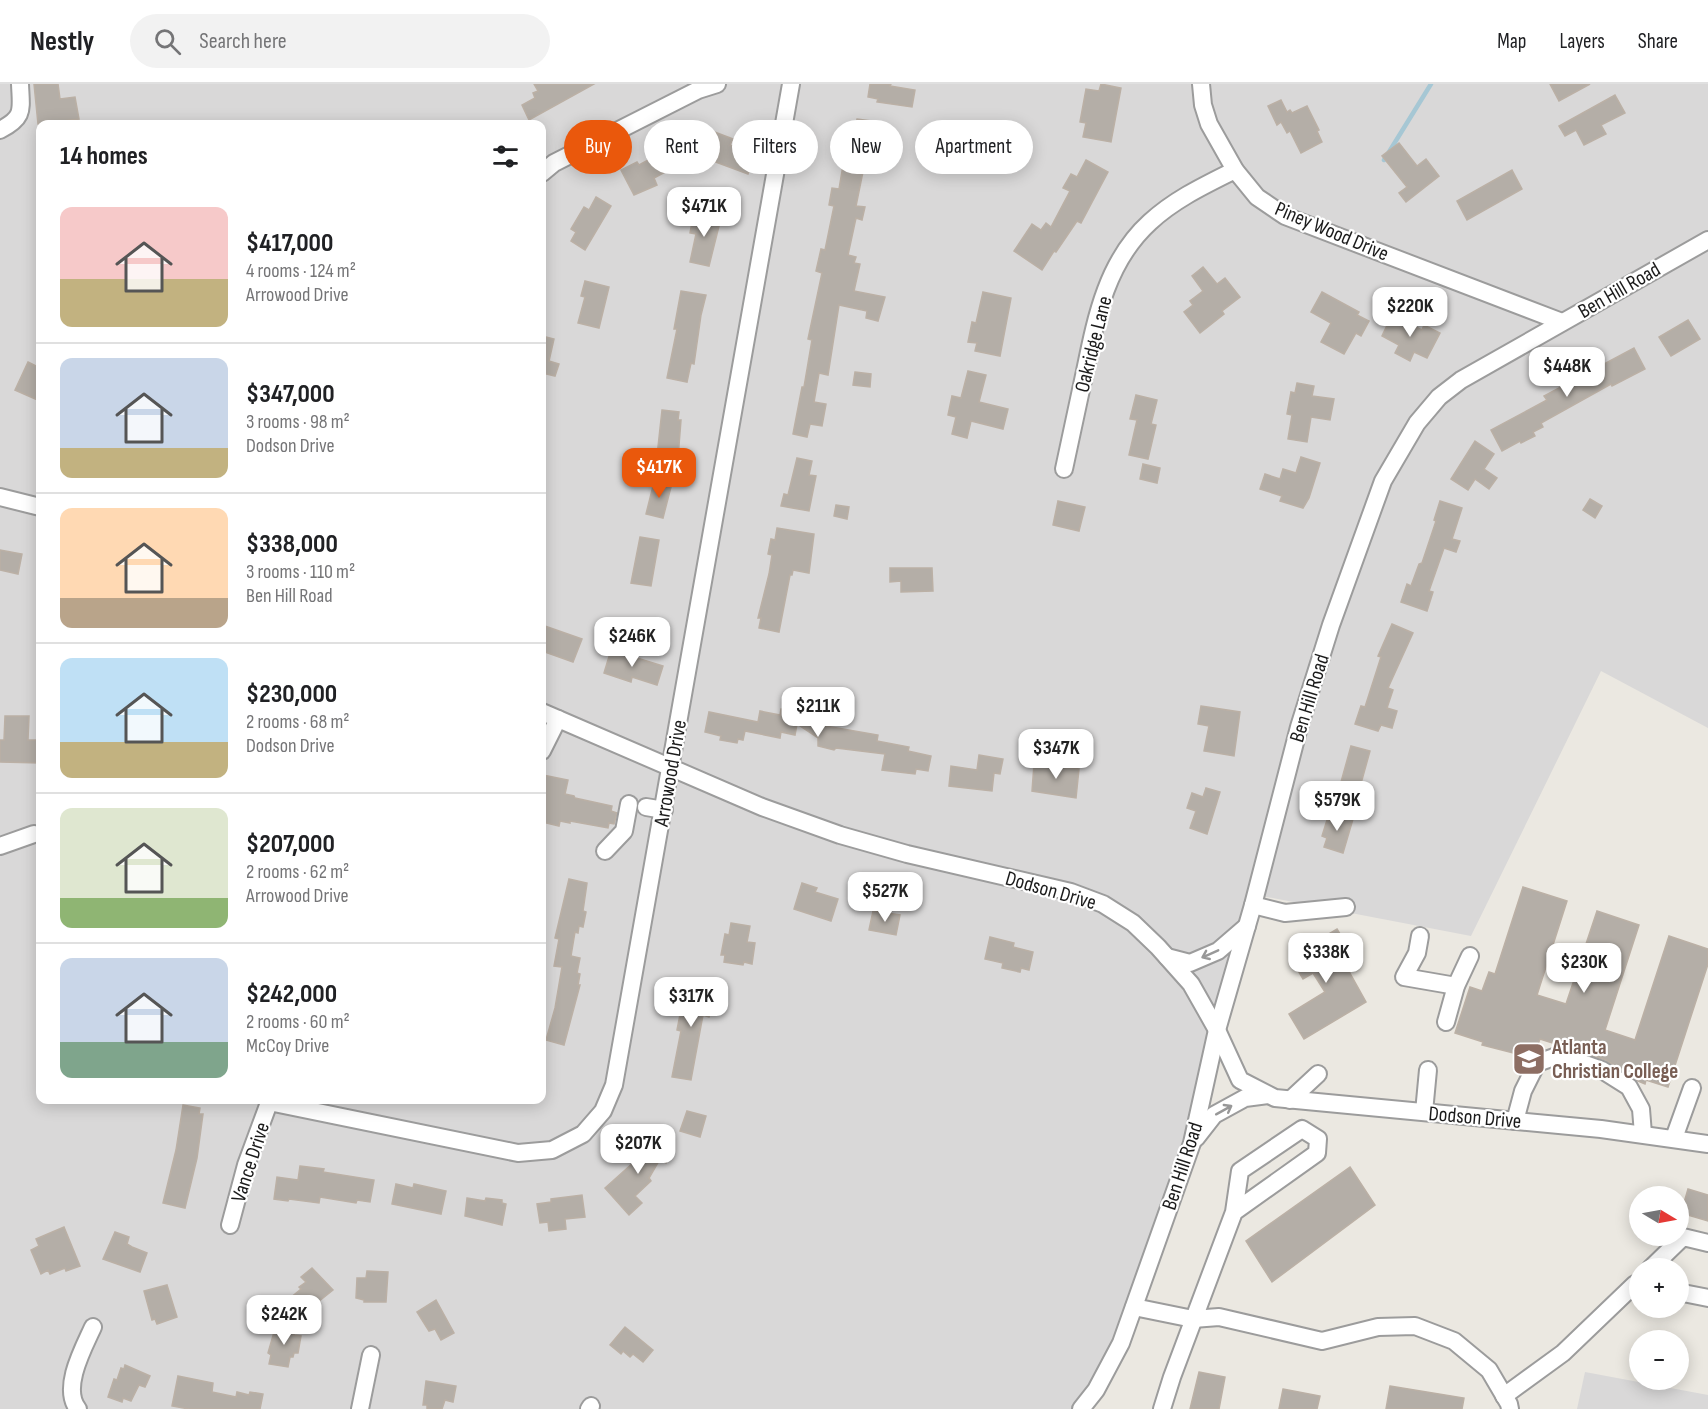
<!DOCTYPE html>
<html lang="en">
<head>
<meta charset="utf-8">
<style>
  :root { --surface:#fff; --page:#f2f2f2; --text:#202124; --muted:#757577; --line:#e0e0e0; --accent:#ea580c }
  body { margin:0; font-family:"Sofia Sans Condensed",sans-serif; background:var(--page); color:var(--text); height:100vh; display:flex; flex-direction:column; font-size:22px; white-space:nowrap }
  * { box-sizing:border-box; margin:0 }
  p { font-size:20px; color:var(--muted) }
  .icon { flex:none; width:33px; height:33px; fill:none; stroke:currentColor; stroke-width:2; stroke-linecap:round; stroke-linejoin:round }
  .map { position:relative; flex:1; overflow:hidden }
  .details { position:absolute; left:36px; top:36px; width:510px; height:984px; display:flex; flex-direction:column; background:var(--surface); border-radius:12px; box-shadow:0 3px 15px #0003 }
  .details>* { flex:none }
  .hud { position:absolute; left:564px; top:36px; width:570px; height:54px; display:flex; gap:12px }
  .needle { width:39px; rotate:100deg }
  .buttons { position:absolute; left:1629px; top:1102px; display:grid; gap:12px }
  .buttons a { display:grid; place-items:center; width:60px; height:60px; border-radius:50%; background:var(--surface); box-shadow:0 3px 15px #0003; font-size:30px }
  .price { position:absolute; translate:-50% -51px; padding:0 14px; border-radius:12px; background:#fff; color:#222; font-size:20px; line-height:39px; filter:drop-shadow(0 2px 3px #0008) }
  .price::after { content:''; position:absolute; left:50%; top:36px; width:18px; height:14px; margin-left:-9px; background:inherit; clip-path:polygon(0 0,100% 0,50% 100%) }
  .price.current { background:var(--accent); color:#fff }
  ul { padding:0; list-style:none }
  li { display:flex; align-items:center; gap:18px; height:150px; padding:0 24px }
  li+li { border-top:2px solid var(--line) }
  li span { display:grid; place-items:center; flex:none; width:168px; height:120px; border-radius:12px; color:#555 }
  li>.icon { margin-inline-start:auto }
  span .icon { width:72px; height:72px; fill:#fffc; stroke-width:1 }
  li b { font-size:26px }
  h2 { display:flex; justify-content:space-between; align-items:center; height:72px; padding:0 24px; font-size:26px }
  .tag { padding:0 21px; border-radius:27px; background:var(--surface); box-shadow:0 3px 15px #0003; font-size:21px; line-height:54px }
  .tag.current { background:var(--accent); color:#fff }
  header { display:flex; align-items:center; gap:36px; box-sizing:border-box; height:84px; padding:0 30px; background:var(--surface); border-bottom:2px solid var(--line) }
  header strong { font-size:28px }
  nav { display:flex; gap:33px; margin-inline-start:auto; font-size:21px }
  .search { width:420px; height:54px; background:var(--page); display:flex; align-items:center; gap:15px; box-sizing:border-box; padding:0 21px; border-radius:33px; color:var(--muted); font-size:22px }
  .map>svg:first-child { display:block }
  .residential { fill:#d9d8d8; fill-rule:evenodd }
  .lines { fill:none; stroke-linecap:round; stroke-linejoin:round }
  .stream { stroke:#a6c7d4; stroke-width:4.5 }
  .building { fill:#b4aea7; stroke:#bbb0a5; stroke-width:1.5 }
  .minor-casing { stroke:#9c9c9c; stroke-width:20 }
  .minor { stroke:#fff; stroke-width:16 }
  .oneway { stroke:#989898 }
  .labels { text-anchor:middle; stroke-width:4.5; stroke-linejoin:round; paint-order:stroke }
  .street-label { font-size:21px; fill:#1b1b1b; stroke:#fff }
  .education-label { font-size:21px; font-weight:bold; fill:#785e54; stroke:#fff; text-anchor:start }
</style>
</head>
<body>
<header>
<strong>Nestly</strong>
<div class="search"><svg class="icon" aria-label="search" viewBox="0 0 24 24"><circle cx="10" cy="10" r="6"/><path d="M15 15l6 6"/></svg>Search here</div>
<nav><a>Map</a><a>Layers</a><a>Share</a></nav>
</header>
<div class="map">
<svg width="1708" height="1325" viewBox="0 0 1708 1325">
  <rect width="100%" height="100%" fill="#ebe8e1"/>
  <g class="residential">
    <path d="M0,0H1708V644L1601,587L1471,852L1262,812L1182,1103L1084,1325H0ZM40,40H542V1016H40Z"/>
    <path d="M1585,1288L1708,1311V1325H1577Z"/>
  </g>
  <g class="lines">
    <path class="stream" d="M1384,76L1431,0"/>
  </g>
  <g class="building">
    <path d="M34,0H58L60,15L75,13L79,35L38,40Z"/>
    <path d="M534,0H594L529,36L522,21L535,14L533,9L538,7Z"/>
    <path d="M870,0H891L890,2L915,6L912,23L877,18L878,15L868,13Z"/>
    <path d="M1101,0L1121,4L1111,58L1083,53L1086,39L1080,38L1086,5L1099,7Z"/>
    <path d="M1550,0H1590L1559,17Z"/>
    <path d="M1615,11L1625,29L1601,41L1606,50L1584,61L1576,46L1565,52L1559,42Z"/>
    <path d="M1281,16L1287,28L1290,26L1292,29L1307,22L1319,46L1317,47L1322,58L1301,69L1290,47L1287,49L1281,38L1277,41L1268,22Z"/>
    <path d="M857,35L878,38L872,69L867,68L856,122L865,123L862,136L856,134L848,171L856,173L854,179L860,180L854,207L885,213L878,237L866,234L867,227L839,221L828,291L819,289L814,318L826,320L822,342L810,340L807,353L793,350L802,303H804L812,256L808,255L822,189L816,187L821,165L825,166L834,122L829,121L832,104L839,105L846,63L852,64Z"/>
    <path d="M704,44L733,55L730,61L755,70L748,90L713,77L712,81L701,77L703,69L696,66Z"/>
    <path d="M1399,59L1417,82L1426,75L1439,92L1406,118L1399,109L1407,103L1382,72Z"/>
    <path d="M663,68L671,85L654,94L657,101L634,111L621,86L637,78L639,81Z"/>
    <path d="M1086,76L1108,88L1081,139L1077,137L1056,168L1054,167L1042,186L1014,167L1032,140L1041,146L1046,139L1051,143L1070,107L1063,104L1071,90L1077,93Z"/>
    <path d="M1512,86L1522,105L1467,136L1457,117Z"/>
    <path d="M596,113L611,122L585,166L571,157L576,148L571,145L584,123L589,126Z"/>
    <path d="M694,128L721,134L709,182L690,178L696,150L690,149Z"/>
    <path d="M1203,183L1217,200L1225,194L1240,213L1222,227L1224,230L1200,249L1184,228L1193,221L1190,217L1203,207L1192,192Z"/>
    <path d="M585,197L609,203L599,244L578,239L585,213L581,212Z"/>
    <path d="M681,207L706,211L701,231L694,280L691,279L687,298L667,294L677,245H674Z"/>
    <path d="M983,208L1011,214L1000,272L975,267L977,259L968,258L972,238L976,239Z"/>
    <path d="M1322,208L1359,228L1357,231L1369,237L1361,252L1356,249L1344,270L1321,258L1331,239L1311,228Z"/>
    <path d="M1392,231L1422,246L1424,241L1440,249L1427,274L1414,268L1410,277L1395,269L1399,261L1382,252Z"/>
    <path d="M1688,236L1700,255L1671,272L1659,253Z"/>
    <path d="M542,252L554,255L549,277L559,280L555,292L542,289Z"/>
    <path d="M1634,264L1645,285L1612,302L1611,300L1541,339L1543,343L1533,348L1535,352L1521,359L1520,357L1502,367L1491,346L1547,316L1544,312Z"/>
    <path d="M28,278L40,284V317L15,306Z"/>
    <path d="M968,287L986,291L979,318L1008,325L1003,345L971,337L967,354L952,350L956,333L948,331L952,312L961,314Z"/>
    <path d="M855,288L871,290L870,303L853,301Z"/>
    <path d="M1297,299L1314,302L1312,312L1334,315L1330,336L1311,333L1307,358L1288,355L1292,331L1287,330L1291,308L1295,309Z"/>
    <path d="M1136,311L1157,316L1151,340L1156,341L1148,375L1129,371L1137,336L1130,335Z"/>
    <path d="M662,326L679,328L678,336H681L678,374L657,372Z"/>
    <path d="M1475,357L1494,370L1484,385L1497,394L1489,405L1475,395L1468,406L1451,395Z"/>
    <path d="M1301,373L1320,379L1309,414L1303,424L1280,417L1282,412L1260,405L1265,390L1280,395L1283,385L1296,389Z"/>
    <path d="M797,374L812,377L809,391L816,392L809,427L781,422L784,410L788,411Z"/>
    <path d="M1143,380L1160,384L1157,399L1140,395Z"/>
    <path d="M657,395L672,399L663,434L646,430L653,402L655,403Z"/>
    <path d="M1590,415L1602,422L1595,434L1583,426Z"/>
    <path d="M1058,417L1085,423L1079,447L1053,441Z"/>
    <path d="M1440,417L1462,424L1452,455L1460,457L1456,468L1444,464L1429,507L1433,508L1427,527L1401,518L1407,500L1411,502L1419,480L1422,479L1436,437L1434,436Z"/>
    <path d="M836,421L849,423L847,435L834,432Z"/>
    <path d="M777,444L814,450L809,489L793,486L792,491H790L779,548L759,544L761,534H758L769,490L772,471L768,470L771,455L775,456Z"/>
    <path d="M640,453L659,456L651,502L631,499Z"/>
    <path d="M0,466L22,470L18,490L0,486Z"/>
    <path d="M890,484H932L933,507L901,508V497L890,498Z"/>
    <path d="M1392,540L1413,549L1388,604L1393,606L1387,624L1397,627L1392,644L1381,641L1378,647L1355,640L1361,622L1365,623L1381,573L1378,572Z"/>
    <path d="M542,541L582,555L573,578L542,567Z"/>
    <path d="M611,566L663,582L657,601L632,593L631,598L604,589Z"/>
    <path d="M1201,622L1240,628L1234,672L1204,667L1209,642L1198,640Z"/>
    <path d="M781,625L798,628L797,637L878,651L877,657L909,663L908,667L931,672L928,687L916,685L915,690L882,686L885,670L836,664L834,666L818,662V654L797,640L795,651L781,648L780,654L745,647L743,656L738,655L737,659L720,656L721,652L705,648L709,628L758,638L760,627L780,631Z"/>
    <path d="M5,632H29L28,656H40V679L0,678V656H4Z"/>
    <path d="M1351,662L1370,667L1360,703L1341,698Z"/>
    <path d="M979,671L1003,675L1000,690L994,689L992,707L949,702L951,682L977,686Z"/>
    <path d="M1034,680L1079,685L1076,714L1032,707Z"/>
    <path d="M543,691L568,696L565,710L574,712L575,714L612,722L611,727L617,729L614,740L609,739L608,744L570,737V739L560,737L559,742L542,738Z"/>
    <path d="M1206,704L1220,708L1207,750L1190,744L1196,727L1187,724L1192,709L1203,713Z"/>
    <path d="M1333,729L1353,735L1343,769L1324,763L1327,754L1322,752L1327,736L1330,737Z"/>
    <path d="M569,795L587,799L583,827L586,828L583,843L579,842L578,849L575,848L571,872L580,874L577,889L580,890L578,901H580L564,961L546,956L555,924L562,883L554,882L559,855L555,854Z"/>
    <path d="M802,799L817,804L815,808L838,815L831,837L794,825Z"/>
    <path d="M1523,803L1567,817L1537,911L1566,920L1597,827L1639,841L1605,946L1635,956L1669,852L1708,865V880L1668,1003L1646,996L1645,1000L1638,997L1606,976L1540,955L1535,968L1529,973L1482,961L1483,958L1455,949L1470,903L1482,907L1489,888L1495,890Z"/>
    <path d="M873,827L900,831L896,851L869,846Z"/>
    <path d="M731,839L750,842L747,858L755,859L752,880L744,878L743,881L724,878L725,871H721L725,850L729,851Z"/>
    <path d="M1337,845L1350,867L1341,873L1366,918L1304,955L1289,930L1325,908L1313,889L1303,895L1290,873Z"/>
    <path d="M990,853L1014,859L1013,863L1033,868L1029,886L1021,884L1020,888L1002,884L1003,879L985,875Z"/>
    <path d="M691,897L709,901L706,915L713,917L709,933L703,931L691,996L672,993L681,947L677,946L684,910H688Z"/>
    <path d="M183,1021L200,1024L199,1030H203L197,1074L185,1124L163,1119L176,1066Z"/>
    <path d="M687,1027L706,1032L700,1053L680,1047Z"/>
    <path d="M649,1053L673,1067L666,1079L660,1075L649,1094L651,1097L635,1112L642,1119L629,1131L605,1104L634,1078Z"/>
    <path d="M300,1082L324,1085L323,1088L374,1096L370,1118L357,1116L356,1119L320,1113L319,1119L289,1115L288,1117L274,1115L277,1093L298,1096Z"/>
    <path d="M1350,1083L1375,1121L1272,1198L1246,1157Z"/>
    <path d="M396,1100L413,1104L414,1100L446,1107L441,1130L392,1120Z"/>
    <path d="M1688,1105L1708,1111V1137L1681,1129Z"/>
    <path d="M582,1111L585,1133L565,1135L566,1145L549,1147L548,1138L540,1139L537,1120L551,1118V1115Z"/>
    <path d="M467,1114L485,1117L486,1114L502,1116V1119L506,1120L502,1141L465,1132Z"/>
    <path d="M64,1143L80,1182L66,1187L65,1184L50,1190L48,1186L41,1190L31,1166L39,1162L36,1155Z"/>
    <path d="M115,1148L129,1153L127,1160L132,1163L147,1169L140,1188L103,1175Z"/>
    <path d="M312,1184L333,1206L303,1230L290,1214L301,1205L299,1203L306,1198L301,1193Z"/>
    <path d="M367,1187L388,1188L386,1218H364V1216L356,1214L357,1194H366Z"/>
    <path d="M167,1201L177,1233L157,1240L155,1235L152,1236L144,1207Z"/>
    <path d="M436,1216L454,1249L441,1256L435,1245L429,1247L417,1228Z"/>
    <path d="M276,1241L295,1244L294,1251L301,1252L298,1269H294L293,1273H290L288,1283L269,1280L271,1271L268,1269Z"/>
    <path d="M625,1243L653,1266L643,1278L633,1270L630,1273L623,1267L621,1270L610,1261Z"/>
    <path d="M125,1281L150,1292L145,1303L139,1301L131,1317L123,1314L122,1318L108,1313L114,1295L117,1296L121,1284L124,1285Z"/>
    <path d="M1199,1288L1225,1293L1219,1325H1190Z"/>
    <path d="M178,1292L213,1299L212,1308L236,1313L237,1308L249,1311L250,1308L263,1310L260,1325H189L172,1322Z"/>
    <path d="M426,1297L456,1302L453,1318L445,1316L442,1325H427V1321H423Z"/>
    <path d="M1390,1302L1464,1314L1462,1325H1386Z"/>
    <path d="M1283,1305L1320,1312L1317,1325H1279Z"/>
  </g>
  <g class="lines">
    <defs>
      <g id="minor">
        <path d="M1201,0L1203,21L1209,40L1235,86L1257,113L1285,132L1562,238"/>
        <path d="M0,46C25,33 21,26 20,0"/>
        <path d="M542,89L554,79L698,6L717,0"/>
        <path d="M1064,385C1071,352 1078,319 1085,287C1096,233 1107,177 1150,138C1175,115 1205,101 1235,86"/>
        <path d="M0,413L40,423"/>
        <path d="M542,628L762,723L840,751L907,770L1071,808L1103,820L1133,839L1158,863L1191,900L1217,946L1240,996L1275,1014L1601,1045L1708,1060"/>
        <path d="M542,667L558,635"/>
        <path d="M646,723L664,726"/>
        <path d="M0,762L34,750"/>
        <path d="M605,767L624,747L629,720"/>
        <path d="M1253,821L1285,829L1346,823"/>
        <path d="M1420,852L1417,869L1404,893L1456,902"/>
        <path d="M1167,873L1190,879L1218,867L1247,842"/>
        <path d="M1446,938L1456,902L1470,872"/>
        <path d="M1290,1016L1318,990"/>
        <path d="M269,1018L518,1069L552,1066L583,1050L603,1027L614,1001L791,0"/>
        <path d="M1424,1028L1428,986"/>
        <path d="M1515,1037L1523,1007L1537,979L1560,971L1602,986L1629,1003L1641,1025L1643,1050"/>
        <path d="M1196,1054L1214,1031L1245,1014L1268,1011"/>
        <path d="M1674,1054L1692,1004"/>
        <path d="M230,1141L246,1081L270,1016"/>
        <path d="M1650,1185L1683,1153L1708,1159"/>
        <path d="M1678,1208L1708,1214"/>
        <path d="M1134,1223L1193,1235L1219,1233L1322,1257L1378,1243L1415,1242L1454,1257L1489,1286L1509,1320L1510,1325"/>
        <path d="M1504,1312L1563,1269L1635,1200H1640"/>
        <path d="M78,1325C61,1304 84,1263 93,1243"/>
        <path d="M360,1325L371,1271"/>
        <path d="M589,1325L591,1322"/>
        <path d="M1081,1325L1096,1306L1121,1259L1192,1059L1217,946L1253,821L1299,643L1331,541L1383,397L1417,339L1439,313L1461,296L1708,156"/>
        <path d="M1162,1325L1172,1293L1234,1128L1240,1087L1302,1045L1318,1055L1317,1069L1234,1128"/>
      </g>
    </defs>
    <use href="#minor" class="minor-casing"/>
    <use href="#minor" class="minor"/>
  </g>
  <defs><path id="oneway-shaft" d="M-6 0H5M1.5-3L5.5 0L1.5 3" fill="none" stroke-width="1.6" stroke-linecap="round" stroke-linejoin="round" transform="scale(1.5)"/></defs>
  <g class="oneway">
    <use href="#oneway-shaft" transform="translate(1210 870) rotate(156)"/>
    <use href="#oneway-shaft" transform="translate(1224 1026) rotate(-29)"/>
  </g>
  <defs>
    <symbol id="school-square" viewBox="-11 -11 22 22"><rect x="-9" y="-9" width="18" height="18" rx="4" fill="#8d6e63" stroke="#fff"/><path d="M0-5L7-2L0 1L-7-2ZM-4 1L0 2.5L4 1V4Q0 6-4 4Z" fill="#fff"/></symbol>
  </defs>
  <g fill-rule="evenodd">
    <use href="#school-square" x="1510" y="956" width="38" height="38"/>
  </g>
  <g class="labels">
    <g class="street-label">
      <text transform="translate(1332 147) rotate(23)" y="7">Piney Wood Drive</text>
      <text transform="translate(1619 206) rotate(-30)" y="7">Ben Hill Road</text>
      <text transform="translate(1093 260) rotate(-76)" y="7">Oakridge Lane</text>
      <text transform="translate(1309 614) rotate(-73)" y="7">Ben Hill Road</text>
      <text transform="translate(670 689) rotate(-80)" y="7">Arrowood Drive</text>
      <text transform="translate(1051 806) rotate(16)" y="7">Dodson Drive</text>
      <text transform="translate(1475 1033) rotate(5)" y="7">Dodson Drive</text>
      <text transform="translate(250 1078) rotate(-72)" y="7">Vance Drive</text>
      <text transform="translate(1182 1082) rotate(-72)" y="7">Ben Hill Road</text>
    </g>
    <g class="education-label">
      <text x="1552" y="970">Atlanta<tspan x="1552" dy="24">Christian College</tspan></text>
    </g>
  </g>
</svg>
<div class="buttons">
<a><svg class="needle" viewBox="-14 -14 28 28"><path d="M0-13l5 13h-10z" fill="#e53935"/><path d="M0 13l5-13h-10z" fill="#757577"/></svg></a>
<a>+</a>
<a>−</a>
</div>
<b class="price" style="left:704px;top:154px">$471K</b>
<b class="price" style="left:1410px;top:254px">$220K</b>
<b class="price" style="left:1567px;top:314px">$448K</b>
<b class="price current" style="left:659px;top:415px">$417K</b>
<b class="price" style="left:632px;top:584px">$246K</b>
<b class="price" style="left:818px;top:654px">$211K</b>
<b class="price" style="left:1056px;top:696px">$347K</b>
<b class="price" style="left:1337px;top:748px">$579K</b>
<b class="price" style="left:885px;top:839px">$527K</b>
<b class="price" style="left:1326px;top:900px">$338K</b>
<b class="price" style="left:1584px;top:910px">$230K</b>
<b class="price" style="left:691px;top:944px">$317K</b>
<b class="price" style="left:638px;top:1091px">$207K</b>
<b class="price" style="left:284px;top:1262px">$242K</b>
<div class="hud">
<a class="tag current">Buy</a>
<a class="tag">Rent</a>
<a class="tag">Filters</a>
<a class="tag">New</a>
<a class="tag">Apartment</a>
</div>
<section class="details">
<h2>14 homes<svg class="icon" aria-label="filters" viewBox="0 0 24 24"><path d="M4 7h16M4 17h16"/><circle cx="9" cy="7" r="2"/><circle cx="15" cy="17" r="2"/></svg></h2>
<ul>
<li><span style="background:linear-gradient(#f6c9c9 60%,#c2b280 0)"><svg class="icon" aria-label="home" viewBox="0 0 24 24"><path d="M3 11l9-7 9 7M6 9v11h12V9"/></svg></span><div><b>$417,000</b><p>4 rooms · 124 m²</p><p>Arrowood Drive</p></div></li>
<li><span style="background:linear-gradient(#c9d6e8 75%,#c2b280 0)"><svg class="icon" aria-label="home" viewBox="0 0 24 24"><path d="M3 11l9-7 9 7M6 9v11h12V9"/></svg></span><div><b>$347,000</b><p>3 rooms · 98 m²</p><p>Dodson Drive</p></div></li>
<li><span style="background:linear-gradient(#ffd9b3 75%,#b9a48a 0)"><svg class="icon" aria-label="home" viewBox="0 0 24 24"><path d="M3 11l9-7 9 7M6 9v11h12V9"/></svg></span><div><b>$338,000</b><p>3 rooms · 110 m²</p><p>Ben Hill Road</p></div></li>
<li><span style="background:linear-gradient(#bfe0f5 70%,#c2b280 0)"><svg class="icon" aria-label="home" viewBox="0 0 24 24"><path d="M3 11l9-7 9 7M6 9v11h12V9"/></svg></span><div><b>$230,000</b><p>2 rooms · 68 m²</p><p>Dodson Drive</p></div></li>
<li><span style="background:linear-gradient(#dfe7d0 75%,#8fb573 0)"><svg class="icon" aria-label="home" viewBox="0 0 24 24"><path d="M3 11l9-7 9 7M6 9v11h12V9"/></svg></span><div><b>$207,000</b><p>2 rooms · 62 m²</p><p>Arrowood Drive</p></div></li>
<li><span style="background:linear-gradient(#c9d6e8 70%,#7fa58c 0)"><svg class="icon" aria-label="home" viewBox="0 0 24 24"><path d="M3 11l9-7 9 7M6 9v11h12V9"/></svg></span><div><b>$242,000</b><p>2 rooms · 60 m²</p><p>McCoy Drive</p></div></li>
</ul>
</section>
</div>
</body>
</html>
